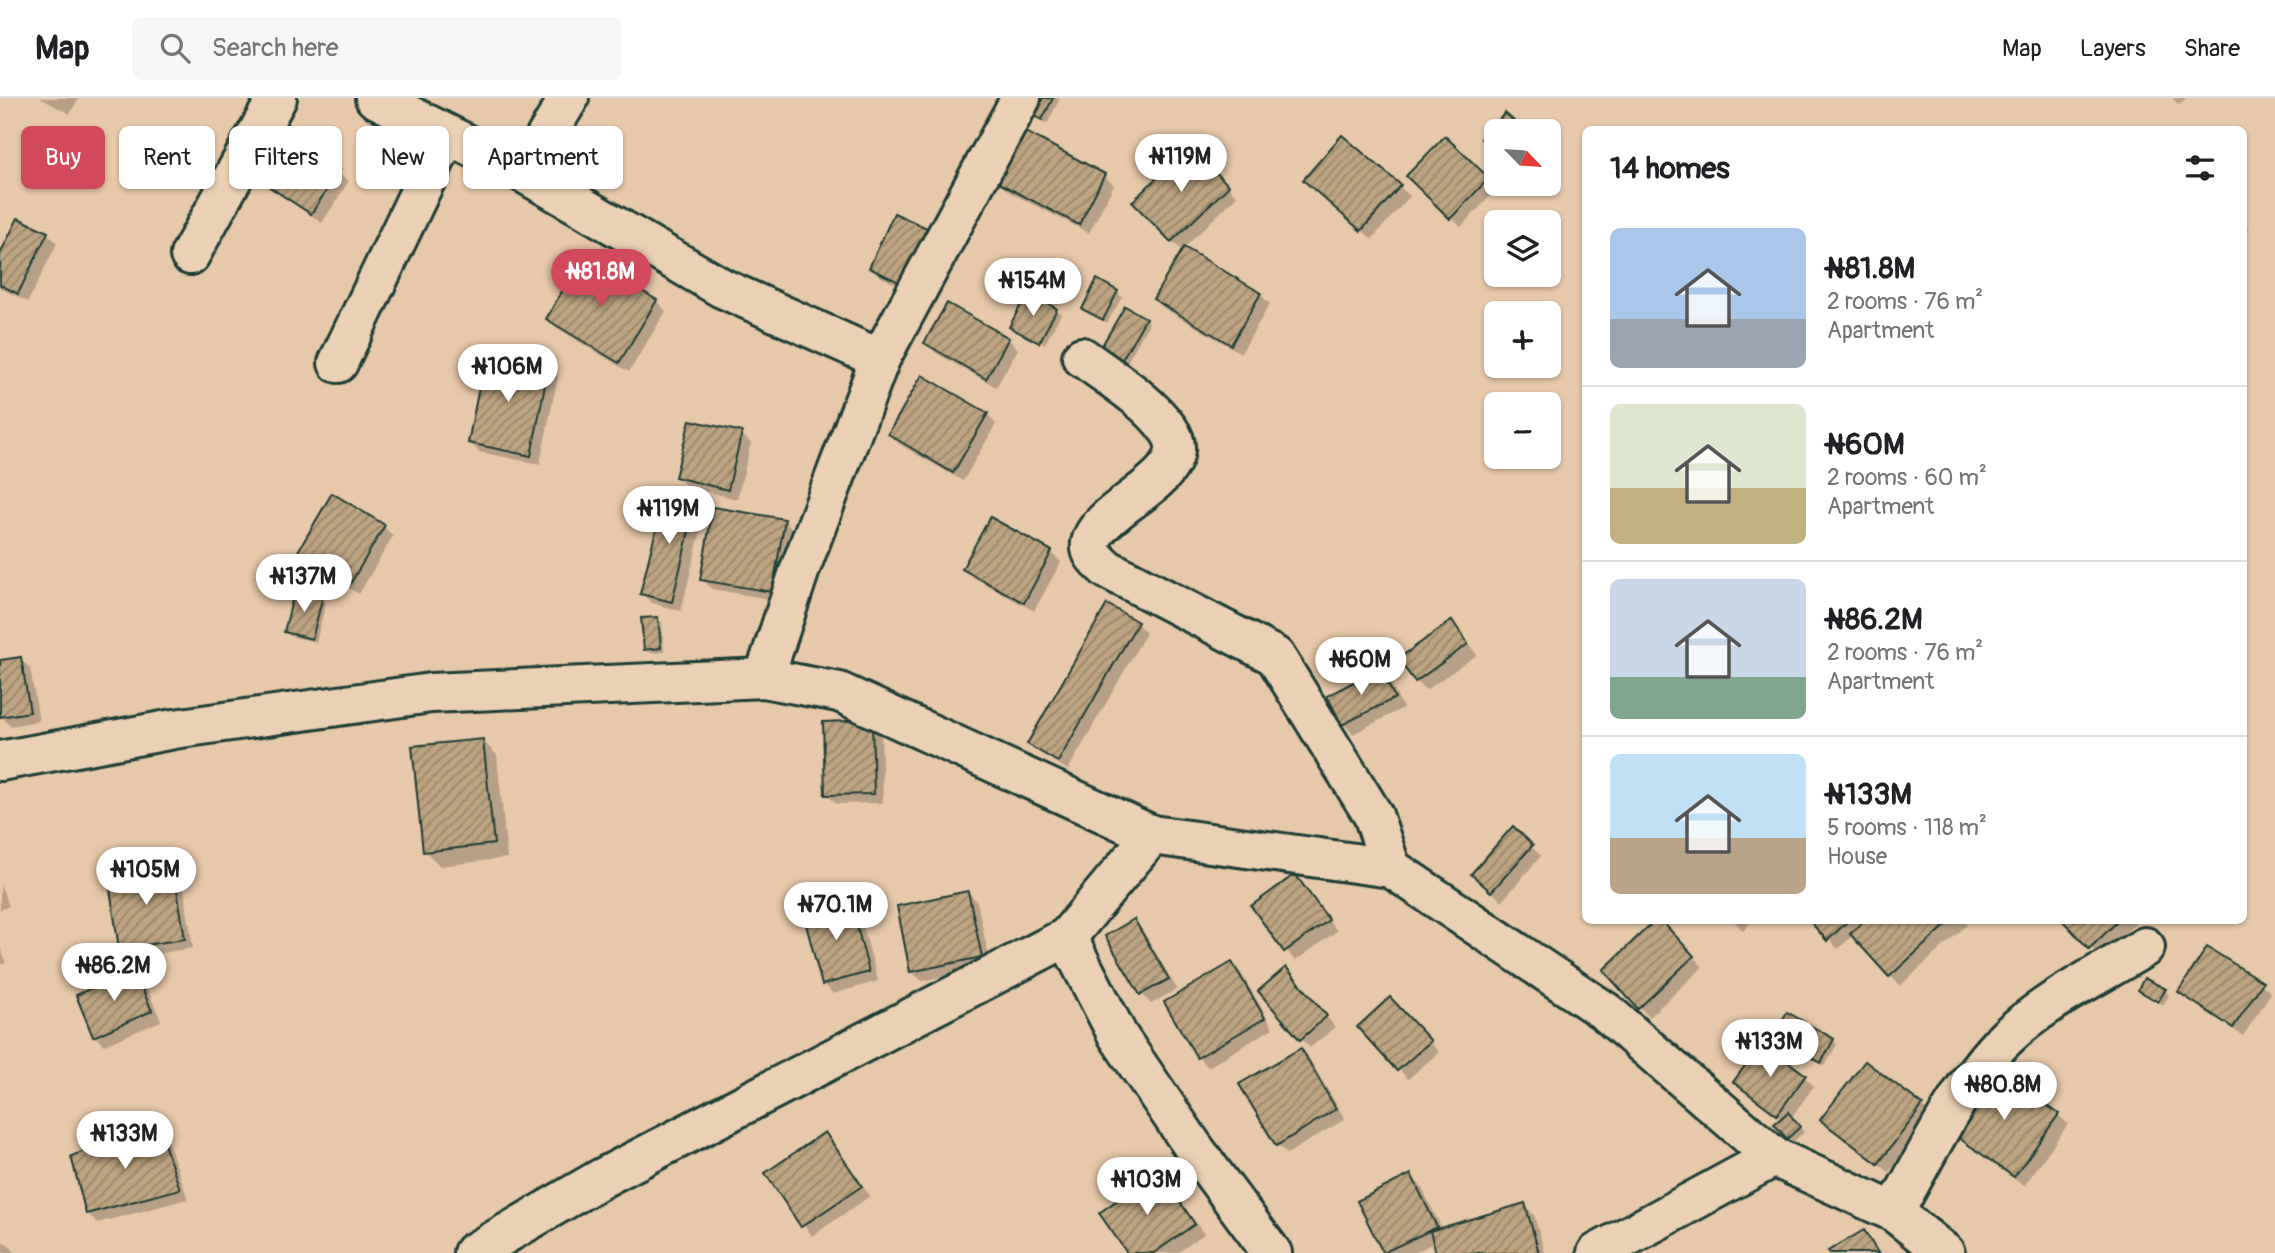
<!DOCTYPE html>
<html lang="en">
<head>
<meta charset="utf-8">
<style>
  :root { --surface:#fff; --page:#f6f6f6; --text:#202124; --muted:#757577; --line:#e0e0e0; --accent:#d1495b }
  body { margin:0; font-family:Pangolin,sans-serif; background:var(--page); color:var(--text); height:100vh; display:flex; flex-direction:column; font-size:26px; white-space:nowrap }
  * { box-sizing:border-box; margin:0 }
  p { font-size:23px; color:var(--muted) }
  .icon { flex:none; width:38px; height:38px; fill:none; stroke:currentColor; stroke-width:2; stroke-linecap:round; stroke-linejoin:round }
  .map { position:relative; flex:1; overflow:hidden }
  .sheet { position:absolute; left:1582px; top:28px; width:665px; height:798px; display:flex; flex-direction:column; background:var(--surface); border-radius:10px; box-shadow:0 2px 5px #0004 }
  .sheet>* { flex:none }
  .banner { position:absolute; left:21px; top:28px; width:665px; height:63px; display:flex; gap:14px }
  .needle { width:46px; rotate:115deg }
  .tools { position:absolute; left:1484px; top:21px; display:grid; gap:14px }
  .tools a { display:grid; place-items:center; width:77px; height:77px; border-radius:10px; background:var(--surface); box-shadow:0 2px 5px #0004; font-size:35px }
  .price { position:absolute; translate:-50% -60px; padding:0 16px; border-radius:24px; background:#fff; color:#222; font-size:23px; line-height:46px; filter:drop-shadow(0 2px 4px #0008) }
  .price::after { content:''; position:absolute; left:50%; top:42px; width:21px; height:16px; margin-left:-10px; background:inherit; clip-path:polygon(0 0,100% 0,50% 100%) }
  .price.selected { background:var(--accent); color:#fff }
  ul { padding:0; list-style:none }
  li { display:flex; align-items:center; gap:21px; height:175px; padding:0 28px }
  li+li { border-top:2px solid var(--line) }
  li span { display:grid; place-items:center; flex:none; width:196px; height:140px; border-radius:10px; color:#555 }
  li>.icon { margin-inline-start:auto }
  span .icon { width:84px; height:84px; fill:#fffc; stroke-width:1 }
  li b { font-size:30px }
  h2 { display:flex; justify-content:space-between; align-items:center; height:84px; padding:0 28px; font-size:30px }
  .pill { padding:0 24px; border-radius:10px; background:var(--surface); box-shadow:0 2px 5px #0004; font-size:24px; line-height:63px }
  .pill.selected { background:var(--accent); color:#fff }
  header { display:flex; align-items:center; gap:42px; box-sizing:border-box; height:98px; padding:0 35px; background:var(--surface); border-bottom:2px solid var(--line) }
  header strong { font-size:33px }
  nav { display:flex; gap:38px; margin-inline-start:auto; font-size:24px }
  .search { width:490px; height:63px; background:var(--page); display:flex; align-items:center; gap:18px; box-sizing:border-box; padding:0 24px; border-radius:10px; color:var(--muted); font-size:26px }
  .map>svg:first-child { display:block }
  .shadow { fill:#0003 }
  .building { fill:url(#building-hatch); stroke:#1f3d34; stroke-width:2 }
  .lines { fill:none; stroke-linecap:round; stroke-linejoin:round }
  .minor-casing { stroke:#1f3d34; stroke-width:44 }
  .minor { stroke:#ecd0b3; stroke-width:38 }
</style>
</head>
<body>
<header>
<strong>Map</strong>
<div class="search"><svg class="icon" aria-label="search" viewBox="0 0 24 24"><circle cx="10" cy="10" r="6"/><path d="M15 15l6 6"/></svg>Search here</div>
<nav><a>Map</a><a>Layers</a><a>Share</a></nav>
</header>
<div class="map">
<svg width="2275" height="1155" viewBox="0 0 2275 1155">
  <defs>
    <pattern id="building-hatch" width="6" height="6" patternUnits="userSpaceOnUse" patternTransform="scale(1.75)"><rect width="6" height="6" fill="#bda37f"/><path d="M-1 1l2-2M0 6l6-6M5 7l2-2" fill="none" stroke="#998669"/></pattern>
  </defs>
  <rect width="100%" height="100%" fill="#e7c8a8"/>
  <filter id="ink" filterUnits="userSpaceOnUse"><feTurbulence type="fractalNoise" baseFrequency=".0143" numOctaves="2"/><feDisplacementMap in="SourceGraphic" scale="14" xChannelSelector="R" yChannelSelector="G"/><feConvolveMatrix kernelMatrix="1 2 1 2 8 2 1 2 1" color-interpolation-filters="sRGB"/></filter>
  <g filter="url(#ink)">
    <g class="shadow">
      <path d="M40,0H79L70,16Z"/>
      <path d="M1031,0H1060L1047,26L1029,16Z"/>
      <path d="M2172,0H2186L2179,7Z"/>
      <path d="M1025,36L1104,78L1114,87L1089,135L1009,94L1000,84Z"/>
      <path d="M1343,39L1410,98L1372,141L1315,92Z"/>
      <path d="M1445,40L1497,91L1461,129L1409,78Z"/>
      <path d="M297,46L349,83L322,125L270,87Z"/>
      <path d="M1190,49L1237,98L1183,151L1260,196L1270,206L1241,255L1165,211L1155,201L1183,154L1134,104Z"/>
      <path d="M2244,123L2249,131L2244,135Z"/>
      <path d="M926,131L935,141L911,193L881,179L871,169Z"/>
      <path d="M47,135L57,145L28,204L0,190V160Z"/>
      <path d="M1117,194L1122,199L1107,225L1084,211Z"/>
      <path d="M656,203L666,213L629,274L557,230L548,220Z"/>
      <path d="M1056,212L1061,216L1045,246L1014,229Z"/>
      <path d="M1145,221L1149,225L1122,273L1103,262Z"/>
      <path d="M1008,241L1018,251L996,289L936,255L927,245Z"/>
      <path d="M549,268L558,278L540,366L479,354L470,345Z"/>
      <path d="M987,316L996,326L963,383L899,346L890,336Z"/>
      <path d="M741,336L751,345L737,401L687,389L677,379Z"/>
      <path d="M697,402L706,411L681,513L652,505L642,496Z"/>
      <path d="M784,423L794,433L781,503L712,491L702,481Z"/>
      <path d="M383,428L393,438L359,496L308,466L298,456Z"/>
      <path d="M1051,454L1061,464L1034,513L974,480L964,471Z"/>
      <path d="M322,500L326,504L316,544L290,538L286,533Z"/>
      <path d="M657,520L662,525L664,554L651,555L646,551Z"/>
      <path d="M1451,524L1477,557L1426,592L1416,583Z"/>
      <path d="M1137,525L1146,535L1068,672L1039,655L1030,646Z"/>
      <path d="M20,561L30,570L39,623L10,628L0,616V564Z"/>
      <path d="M1380,572L1389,582L1403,610L1353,636L1344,626Z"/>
      <path d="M871,624L881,633L883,705L837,706L827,697Z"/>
      <path d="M483,643L497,657L507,760L440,768L425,753Z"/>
      <path d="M1513,731L1541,758L1502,803L1483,786Z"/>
      <path d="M173,769L182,778L193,850L131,860L121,850Z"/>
      <path d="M1295,778L1337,833L1295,863L1254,808Z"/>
      <path d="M0,786L9,808L0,812Z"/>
      <path d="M968,794L977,804L991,868L922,883L912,874Z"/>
      <path d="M849,804L859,814L878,883L833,896L824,886Z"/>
      <path d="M1659,822L1703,869L1649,919L1640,909Z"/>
      <path d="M1733,822H1753L1743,833Z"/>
      <path d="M1811,822H1963L1967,827L1900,888L1853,837L1838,851Z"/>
      <path d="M2065,822H2135L2137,824L2100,859Z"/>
      <path d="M1134,824L1143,833L1177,891L1151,906L1142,896L1108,839Z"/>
      <path d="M0,848L6,865L0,867Z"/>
      <path d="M1232,866L1241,875L1273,930L1208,969L1198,959Z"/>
      <path d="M134,874L144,883L161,923L104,947L95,938Z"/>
      <path d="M1295,881L1335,929L1310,950L1301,940Z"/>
      <path d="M2261,886L2271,895L2243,938L2180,894Z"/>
      <path d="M2140,892H2165L2169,897L2163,907Z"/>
      <path d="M1399,911L1439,954L1408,981L1359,929Z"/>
      <path d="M1780,942H1833L1837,946L1825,968Z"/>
      <path d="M1300,952L1310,962L1345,1021L1287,1056L1277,1046Z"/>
      <path d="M1804,979L1814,988L1791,1020L1804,1034L1793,1044L1777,1026L1782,1021L1735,984Z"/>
      <path d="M1922,1008L1931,1018L1889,1074L1822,1022Z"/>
      <path d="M2058,1017L2068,1026L2024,1088L1951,1033Z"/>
      <path d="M157,1028L166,1038L188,1101L97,1125L88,1115Z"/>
      <path d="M824,1036L870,1098L812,1138L767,1076Z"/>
      <path d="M1159,1075L1204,1136L1177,1155H1129Z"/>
      <path d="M1411,1078L1421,1088L1442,1131L1525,1107L1534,1117L1545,1155H1438L1435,1144L1414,1155H1385L1359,1104Z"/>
      <path d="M1864,1134L1880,1155H1832Z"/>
      <path d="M5,1144L15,1154V1155H0V1145Z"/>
    </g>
    <g class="building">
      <path d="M1029,0H1053L1042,22L1022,12Z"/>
      <path d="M1505,15L1525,33H1496V55L1481,41Z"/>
      <path d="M1024,33L1105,76L1079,127L997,84Z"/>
      <path d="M1342,37L1401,87L1361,133L1303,82Z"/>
      <path d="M1445,38L1489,80L1450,121L1406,78Z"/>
      <path d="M297,43L340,72L311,116L268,88Z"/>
      <path d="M1190,47L1229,88L1171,144L1132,104Z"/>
      <path d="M894,115L927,130L901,185L869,170Z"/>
      <path d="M18,120L48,134L18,196L0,187V156Z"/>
      <path d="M1184,149L1261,195L1231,247L1153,201Z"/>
      <path d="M583,157L657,202L619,265L546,221Z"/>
      <path d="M1097,181L1118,193L1103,222L1082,211Z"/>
      <path d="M1028,194L1057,211L1039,245L1009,229Z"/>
      <path d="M947,205L1009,240L986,281L924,245Z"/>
      <path d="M1125,208L1146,220L1117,270L1096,258Z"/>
      <path d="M486,254L549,267L531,358L468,345Z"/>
      <path d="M922,277L988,315L953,375L888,336Z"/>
      <path d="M690,322L742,334L728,392L675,379Z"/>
      <path d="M666,392L697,400L672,504L640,496Z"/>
      <path d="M332,395L385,427L349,488L296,457Z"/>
      <path d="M713,409L785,421L772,494L700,482Z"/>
      <path d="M990,419L1052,453L1024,505L962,471Z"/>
      <path d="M295,491L323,498L312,541L284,534Z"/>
      <path d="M1107,506L1138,524L1058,664L1027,646Z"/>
      <path d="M658,519L661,550L644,552L641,520Z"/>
      <path d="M1452,522L1468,546L1415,584L1398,561Z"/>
      <path d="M21,559L30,614L0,619V562Z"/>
      <path d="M1380,570L1395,600L1342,627L1327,598Z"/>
      <path d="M872,622L874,696L825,697L823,624Z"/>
      <path d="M483,641L494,746L423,754L412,648Z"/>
      <path d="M1513,728L1533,747L1491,794L1471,776Z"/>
      <path d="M173,767L185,841L119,851L108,777Z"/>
      <path d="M1295,776L1329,822L1284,854L1251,808Z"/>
      <path d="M968,793L982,859L910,874L897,808Z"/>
      <path d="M850,802L869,874L822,887L803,815Z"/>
      <path d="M1134,821L1169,881L1140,897L1105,838Z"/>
      <path d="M1655,822H1661L1694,858L1638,911L1603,872Z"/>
      <path d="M1809,822H1849L1827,843Z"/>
      <path d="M1864,822H1952L1889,879L1850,836Z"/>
      <path d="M2062,822H2119L2089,851Z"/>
      <path d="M2207,849L2263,884L2233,930L2178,894Z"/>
      <path d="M1232,864L1265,920L1197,960L1164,904Z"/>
      <path d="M1286,869L1327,918L1300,942L1258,893Z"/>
      <path d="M134,872L152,913L93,939L76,897Z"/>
      <path d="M2144,880L2166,891L2158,904L2138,892Z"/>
      <path d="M1390,899L1431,943L1397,973L1357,929Z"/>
      <path d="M1787,914L1834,941L1821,965L1773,938Z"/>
      <path d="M1762,945L1806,977L1777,1017L1733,984Z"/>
      <path d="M1301,950L1336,1011L1276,1048L1239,986Z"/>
      <path d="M1865,963L1923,1007L1878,1066L1820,1022Z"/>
      <path d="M1994,969L2059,1016L2014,1079L1949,1033Z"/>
      <path d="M1788,1014L1800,1029L1787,1041L1774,1026Z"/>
      <path d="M157,1026L180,1091L86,1116L71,1058Z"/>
      <path d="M825,1034L862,1088L801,1129L765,1075Z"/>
      <path d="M1159,1073L1195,1126L1154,1155H1127L1099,1115Z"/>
      <path d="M1411,1076L1437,1129L1383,1155L1357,1103Z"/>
      <path d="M1525,1105L1539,1155H1436L1430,1133Z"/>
      <path d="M1864,1132L1878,1155H1830L1828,1153Z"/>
    </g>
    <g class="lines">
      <defs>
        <g id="minor">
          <path d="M375,0L524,75L722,190L880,261"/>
          <path d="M524,75L569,0"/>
          <path d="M190,157L277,0"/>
          <path d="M1082,259C1111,280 1147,302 1168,331C1203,378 1098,407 1091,445C1089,457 1100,464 1107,471L1275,558L1373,717L1391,770"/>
          <path d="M338,265L447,37"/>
          <path d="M764,580L800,471L880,261L1021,0"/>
          <path d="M0,663L174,631L431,595L764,580L839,594L1152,737L1391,770L1606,914L1774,1059L1894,1114L1945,1155"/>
          <path d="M1152,737L1067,839L1118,938L1194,1050L1272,1155"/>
          <path d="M1894,1114C1924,1062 1958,990 1999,947C2039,905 2096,879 2145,849"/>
          <path d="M473,1155L602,1080L1067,839"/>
          <path d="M1597,1155L1774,1059"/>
        </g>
      </defs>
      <use href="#minor" class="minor-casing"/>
      <use href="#minor" class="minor"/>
    </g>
  </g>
</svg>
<div class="tools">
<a><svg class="needle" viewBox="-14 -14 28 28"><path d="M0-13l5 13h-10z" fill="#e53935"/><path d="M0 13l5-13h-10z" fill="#757577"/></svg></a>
<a><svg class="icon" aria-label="layers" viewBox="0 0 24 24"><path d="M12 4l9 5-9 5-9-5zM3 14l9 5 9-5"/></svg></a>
<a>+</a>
<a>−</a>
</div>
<b class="price" style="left:1181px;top:96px">₦119M</b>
<b class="price selected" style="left:601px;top:211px">₦81.8M</b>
<b class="price" style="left:1033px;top:220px">₦154M</b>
<b class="price" style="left:508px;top:306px">₦106M</b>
<b class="price" style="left:669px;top:448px">₦119M</b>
<b class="price" style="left:304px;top:516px">₦137M</b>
<b class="price" style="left:1361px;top:599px">₦60M</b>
<b class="price" style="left:146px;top:809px">₦105M</b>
<b class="price" style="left:836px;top:844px">₦70.1M</b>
<b class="price" style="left:114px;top:905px">₦86.2M</b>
<b class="price" style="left:1770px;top:981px">₦133M</b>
<b class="price" style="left:2004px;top:1024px">₦80.8M</b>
<b class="price" style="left:125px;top:1073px">₦133M</b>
<b class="price" style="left:1147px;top:1119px">₦103M</b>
<div class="banner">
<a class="pill selected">Buy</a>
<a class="pill">Rent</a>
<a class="pill">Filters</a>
<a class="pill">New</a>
<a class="pill">Apartment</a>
</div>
<section class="sheet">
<h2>14 homes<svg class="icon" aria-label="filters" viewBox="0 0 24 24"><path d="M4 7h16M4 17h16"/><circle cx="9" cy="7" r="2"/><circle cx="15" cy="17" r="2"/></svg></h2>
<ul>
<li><span style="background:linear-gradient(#a9c7e8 65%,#9aa5b1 0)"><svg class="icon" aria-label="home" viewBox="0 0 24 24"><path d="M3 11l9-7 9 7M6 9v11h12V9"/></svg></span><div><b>₦81.8M</b><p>2 rooms · 76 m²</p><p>Apartment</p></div></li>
<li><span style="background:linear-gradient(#dfe7d0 60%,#c2b280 0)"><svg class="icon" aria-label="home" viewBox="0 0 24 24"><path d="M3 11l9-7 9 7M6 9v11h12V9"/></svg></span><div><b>₦60M</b><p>2 rooms · 60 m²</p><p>Apartment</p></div></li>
<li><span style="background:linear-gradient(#c9d6e8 70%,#7fa58c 0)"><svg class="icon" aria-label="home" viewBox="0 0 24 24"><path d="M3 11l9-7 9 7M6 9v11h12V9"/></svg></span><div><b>₦86.2M</b><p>2 rooms · 76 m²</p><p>Apartment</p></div></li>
<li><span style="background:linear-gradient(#bfe0f5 60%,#b9a48a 0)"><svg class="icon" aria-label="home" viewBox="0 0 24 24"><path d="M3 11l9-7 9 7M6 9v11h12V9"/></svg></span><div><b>₦133M</b><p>5 rooms · 118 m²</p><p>House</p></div></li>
</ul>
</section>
</div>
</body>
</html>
